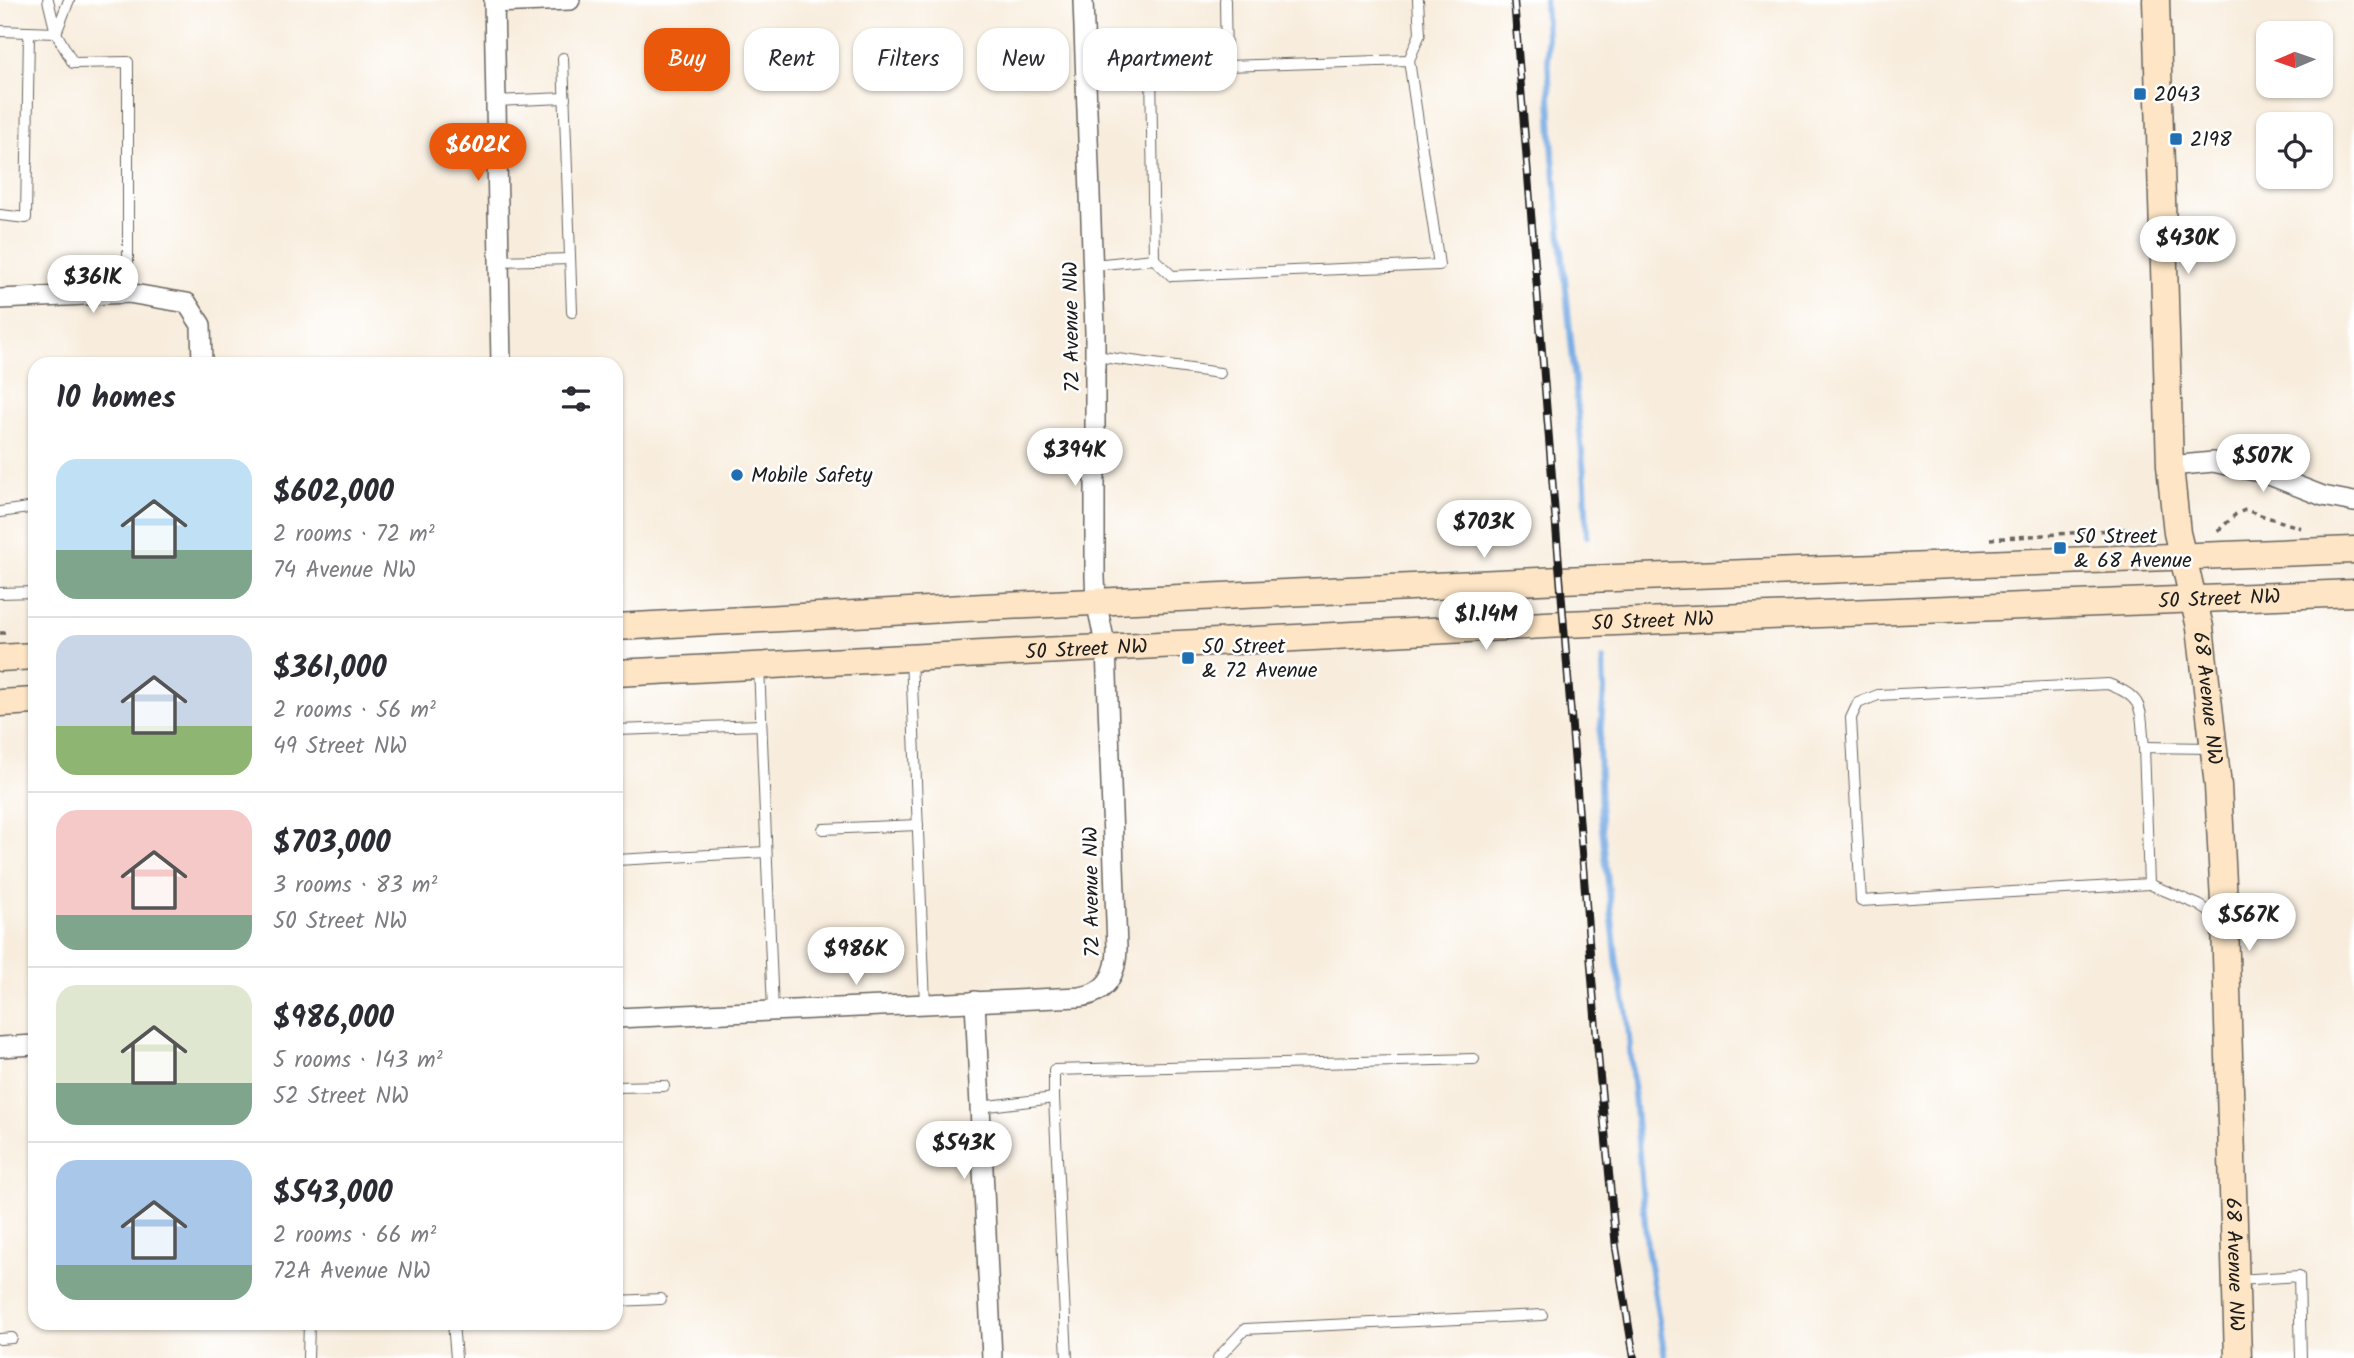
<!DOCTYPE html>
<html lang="en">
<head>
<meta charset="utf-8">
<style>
  :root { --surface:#fff; --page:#f7f7f7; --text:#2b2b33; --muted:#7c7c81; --line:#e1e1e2; --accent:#ea580c }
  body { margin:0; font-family:Kalam,sans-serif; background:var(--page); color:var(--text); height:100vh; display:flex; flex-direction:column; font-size:26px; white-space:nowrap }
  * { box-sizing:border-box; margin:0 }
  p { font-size:23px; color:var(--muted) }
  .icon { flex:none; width:38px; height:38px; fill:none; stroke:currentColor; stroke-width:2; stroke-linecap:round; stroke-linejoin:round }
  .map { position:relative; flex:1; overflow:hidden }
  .details { position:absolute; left:28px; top:357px; width:595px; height:973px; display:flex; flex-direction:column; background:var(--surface); border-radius:21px; box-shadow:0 2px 5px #0004 }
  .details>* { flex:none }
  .guide { position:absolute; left:644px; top:28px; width:665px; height:63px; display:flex; gap:14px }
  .needle { width:46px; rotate:268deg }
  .buttons { position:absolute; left:2256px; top:21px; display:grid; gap:14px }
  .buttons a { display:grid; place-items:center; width:77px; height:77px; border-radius:14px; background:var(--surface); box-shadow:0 2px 5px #0004; font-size:35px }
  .price { position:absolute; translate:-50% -60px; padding:0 16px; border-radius:24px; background:#fff; color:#222; font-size:23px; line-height:46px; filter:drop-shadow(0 2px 4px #0008) }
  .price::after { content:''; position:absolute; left:50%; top:42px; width:21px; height:16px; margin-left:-10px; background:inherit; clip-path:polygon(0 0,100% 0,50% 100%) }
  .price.current { background:var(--accent); color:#fff }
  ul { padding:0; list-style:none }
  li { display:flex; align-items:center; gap:21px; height:175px; padding:0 28px }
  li+li { border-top:2px solid var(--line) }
  li span { display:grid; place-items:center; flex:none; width:196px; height:140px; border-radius:21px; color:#555 }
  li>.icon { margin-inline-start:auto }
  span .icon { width:84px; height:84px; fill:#fffc; stroke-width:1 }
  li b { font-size:30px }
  h2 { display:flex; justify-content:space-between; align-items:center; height:84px; padding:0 28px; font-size:30px }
  .tag { padding:0 24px; border-radius:21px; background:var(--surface); box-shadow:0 2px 5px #0004; font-size:24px; line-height:63px }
  .tag.current { background:var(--accent); color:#fff }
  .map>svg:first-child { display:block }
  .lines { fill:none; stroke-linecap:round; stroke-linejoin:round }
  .stream { stroke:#76aae3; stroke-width:6 }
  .lane-casing { stroke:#696560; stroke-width:12 }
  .street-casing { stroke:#696560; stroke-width:22 }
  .secondary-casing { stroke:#696560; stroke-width:29 }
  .path { stroke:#696560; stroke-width:3.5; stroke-dasharray:5 5; stroke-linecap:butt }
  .lane { stroke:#fff; stroke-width:10 }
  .street { stroke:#fff; stroke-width:19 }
  .secondary { stroke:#fde5c5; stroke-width:26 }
  .rail-casing { stroke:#1c1c1c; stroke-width:8 }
  .rail { stroke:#fff; stroke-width:5; stroke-dasharray:16; stroke-linecap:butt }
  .poi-dot { fill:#1f6fb2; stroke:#fff; stroke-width:2.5 }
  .labels { text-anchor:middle; stroke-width:5; stroke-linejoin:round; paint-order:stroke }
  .poi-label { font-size:21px; fill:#1c1c1c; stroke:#fff; text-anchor:start }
  .street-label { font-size:21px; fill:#1c1c1c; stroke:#fff }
</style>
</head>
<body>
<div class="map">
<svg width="2354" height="1358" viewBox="0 0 2354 1358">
  <rect width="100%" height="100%" fill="#fff"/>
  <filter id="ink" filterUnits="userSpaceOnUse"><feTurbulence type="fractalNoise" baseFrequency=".0143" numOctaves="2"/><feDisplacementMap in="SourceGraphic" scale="14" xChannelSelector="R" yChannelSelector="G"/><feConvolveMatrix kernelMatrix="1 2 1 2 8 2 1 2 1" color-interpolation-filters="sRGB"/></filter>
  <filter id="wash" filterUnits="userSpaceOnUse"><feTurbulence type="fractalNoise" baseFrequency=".00686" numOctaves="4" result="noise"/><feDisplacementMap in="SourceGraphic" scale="28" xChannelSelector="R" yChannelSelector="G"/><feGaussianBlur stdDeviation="1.57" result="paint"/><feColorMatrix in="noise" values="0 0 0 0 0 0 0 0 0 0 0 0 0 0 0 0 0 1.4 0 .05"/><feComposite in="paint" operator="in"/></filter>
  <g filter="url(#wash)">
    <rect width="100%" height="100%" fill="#f8eddd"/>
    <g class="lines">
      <g class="stream">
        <path d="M1545,0L1553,157L1585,484L1587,536"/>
        <path d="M1603,660L1604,692L1599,746L1601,819L1617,965L1627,1014L1647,1247L1665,1358"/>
      </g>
    </g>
  </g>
  <g filter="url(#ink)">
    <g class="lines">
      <defs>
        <g id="lane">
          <path d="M48,0L56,33"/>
          <path d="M0,31L56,33L73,63L128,62V293"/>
          <path d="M56,33L69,0"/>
          <path d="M563,58L572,312"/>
          <path d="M1409,60L1420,34L1418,0"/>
          <path d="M496,101L565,98"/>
          <path d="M0,215L26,218L29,33"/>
          <path d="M1154,259L1151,70L1226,66"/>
          <path d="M499,261L570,259"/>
          <path d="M1093,265L1154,259L1172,276L1439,265L1409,60L1226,66L1225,0"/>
          <path d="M1095,356L1220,373"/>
          <path d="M0,512L35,507"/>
          <path d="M0,593L35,592"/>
          <path d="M911,658L925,1004"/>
          <path d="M759,666L773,1011"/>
          <path d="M616,730L761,725"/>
          <path d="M2144,747C2140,710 2146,698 2108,684L1878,695L1858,703L1851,718L1861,901L2149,884"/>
          <path d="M2211,748L2144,747L2149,884L2199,905L2222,920"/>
          <path d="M823,829L918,825"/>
          <path d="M616,860L766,852"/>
          <path d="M616,1087L664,1086"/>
          <path d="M1054,1098V1070L1474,1059"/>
          <path d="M980,1107L1054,1098L1067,1358"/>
          <path d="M2238,1280L2299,1276L2301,1358"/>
          <path d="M616,1301L661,1299"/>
          <path d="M453,1323L456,1358"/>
          <path d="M0,1339L12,1338"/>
          <path d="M308,1358L309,1323"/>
          <path d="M1218,1358L1245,1329L1542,1315"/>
        </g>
        <g id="street">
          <path d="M494,0L501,364"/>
          <path d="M494,3L570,0"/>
          <path d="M0,299L128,293L187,303L201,325L202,364"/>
          <path d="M2170,466L2213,462L2264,473L2323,496L2354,502"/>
          <path d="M975,1001L992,1358"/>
          <path d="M616,1018L1079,997C1107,994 1117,973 1117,948L1106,648L1096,601L1095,577V332L1083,0"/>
          <path d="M0,1047L35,1045"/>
        </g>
        <g id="secondary">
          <path id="s1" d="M2156,0L2170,466L2177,533L2200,627L2218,786L2225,922L2238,1358"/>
          <path d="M616,627L964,608L1561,580L2354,550"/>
          <path d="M0,658L35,656"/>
          <path id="s2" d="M616,673L1565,624L2354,593"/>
          <path d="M0,703L35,701"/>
        </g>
      </defs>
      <use href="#lane" class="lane-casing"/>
      <use href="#street" class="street-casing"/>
      <use href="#secondary" class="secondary-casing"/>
      <g class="path">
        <path d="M2218,531L2236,514L2245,510L2301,528"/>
        <path d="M1990,539L2124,529L2134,535"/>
        <path d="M0,633H8"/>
      </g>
      <use href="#lane" class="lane"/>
      <use href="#street" class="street"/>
      <use href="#secondary" class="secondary"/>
      <defs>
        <path id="rail" d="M1514,0L1599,1066L1616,1248L1634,1358"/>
      </defs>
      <use href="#rail" class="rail-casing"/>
      <use href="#rail" class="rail"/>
    </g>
  </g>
  <g class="poi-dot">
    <rect x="2133" y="87" width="14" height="14" rx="3.5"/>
    <rect x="2169" y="132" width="14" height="14" rx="3.5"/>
    <circle cx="737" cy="475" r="7"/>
    <rect x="2053" y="541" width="14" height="14" rx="3.5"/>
    <rect x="1181" y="651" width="14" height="14" rx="3.5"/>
  </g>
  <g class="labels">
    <g class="poi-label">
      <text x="2154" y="101">2043</text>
      <text x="2190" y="146">2198</text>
      <text x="751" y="482">Mobile Safety</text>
      <text x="2074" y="543">50 Street<tspan x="2074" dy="24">&amp; 68 Avenue</tspan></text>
      <text x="1202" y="653">50 Street<tspan x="1202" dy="24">&amp; 72 Avenue</tspan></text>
    </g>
    <g class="street-label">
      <text transform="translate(1071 327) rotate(-91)" y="7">72 Avenue NW</text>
      <text dy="7" stroke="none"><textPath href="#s2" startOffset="1605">50 Street NW</textPath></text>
      <text dy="7" stroke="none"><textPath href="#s2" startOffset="1038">50 Street NW</textPath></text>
      <text dy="7" stroke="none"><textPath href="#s2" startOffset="471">50 Street NW</textPath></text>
      <text dy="7" stroke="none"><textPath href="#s1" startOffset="702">68 Avenue NW</textPath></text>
      <text transform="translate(1091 892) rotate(-91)" y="7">72 Avenue NW</text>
      <text dy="7" stroke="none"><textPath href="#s1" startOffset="1269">68 Avenue NW</textPath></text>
    </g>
  </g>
</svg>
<div class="buttons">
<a><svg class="needle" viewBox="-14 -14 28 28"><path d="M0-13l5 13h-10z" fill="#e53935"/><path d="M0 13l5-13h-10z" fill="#7c7c81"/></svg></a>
<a><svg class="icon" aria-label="locate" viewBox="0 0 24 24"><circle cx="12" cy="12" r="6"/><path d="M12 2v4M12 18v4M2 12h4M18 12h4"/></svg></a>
</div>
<b class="price current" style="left:478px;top:183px">$602K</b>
<b class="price" style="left:2188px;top:276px">$430K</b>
<b class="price" style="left:93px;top:315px">$361K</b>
<b class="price" style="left:1075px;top:488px">$394K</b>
<b class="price" style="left:2263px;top:494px">$507K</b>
<b class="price" style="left:1484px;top:560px">$703K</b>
<b class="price" style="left:1486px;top:652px">$1.14M</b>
<b class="price" style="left:2249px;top:953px">$567K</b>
<b class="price" style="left:856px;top:987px">$986K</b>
<b class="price" style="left:964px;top:1181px">$543K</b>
<div class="guide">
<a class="tag current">Buy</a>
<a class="tag">Rent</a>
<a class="tag">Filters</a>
<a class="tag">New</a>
<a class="tag">Apartment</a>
</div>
<section class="details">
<h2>10 homes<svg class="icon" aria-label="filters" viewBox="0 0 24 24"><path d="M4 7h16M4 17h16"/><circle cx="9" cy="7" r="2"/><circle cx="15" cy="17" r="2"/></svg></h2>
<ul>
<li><span style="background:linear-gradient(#bfe0f5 65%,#7fa58c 0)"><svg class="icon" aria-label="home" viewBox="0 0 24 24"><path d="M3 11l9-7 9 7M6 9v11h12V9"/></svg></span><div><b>$602,000</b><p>2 rooms · 72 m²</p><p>74 Avenue NW</p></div></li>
<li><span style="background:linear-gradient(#c9d6e8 65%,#8fb573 0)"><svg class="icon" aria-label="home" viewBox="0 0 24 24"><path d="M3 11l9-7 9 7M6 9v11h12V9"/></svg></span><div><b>$361,000</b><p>2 rooms · 56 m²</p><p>49 Street NW</p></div></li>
<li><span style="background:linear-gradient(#f6c9c9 75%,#7fa58c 0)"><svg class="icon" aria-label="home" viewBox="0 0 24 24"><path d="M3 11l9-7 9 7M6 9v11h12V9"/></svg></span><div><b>$703,000</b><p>3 rooms · 83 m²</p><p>50 Street NW</p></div></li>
<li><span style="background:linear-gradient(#dfe7d0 70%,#7fa58c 0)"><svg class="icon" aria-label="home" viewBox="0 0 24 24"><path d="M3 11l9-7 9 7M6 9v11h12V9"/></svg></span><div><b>$986,000</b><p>5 rooms · 143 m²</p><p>52 Street NW</p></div></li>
<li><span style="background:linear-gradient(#a9c7e8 75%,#7fa58c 0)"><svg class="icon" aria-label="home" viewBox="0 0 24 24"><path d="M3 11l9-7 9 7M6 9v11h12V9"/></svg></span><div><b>$543,000</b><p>2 rooms · 66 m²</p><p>72A Avenue NW</p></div></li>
</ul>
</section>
</div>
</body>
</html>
